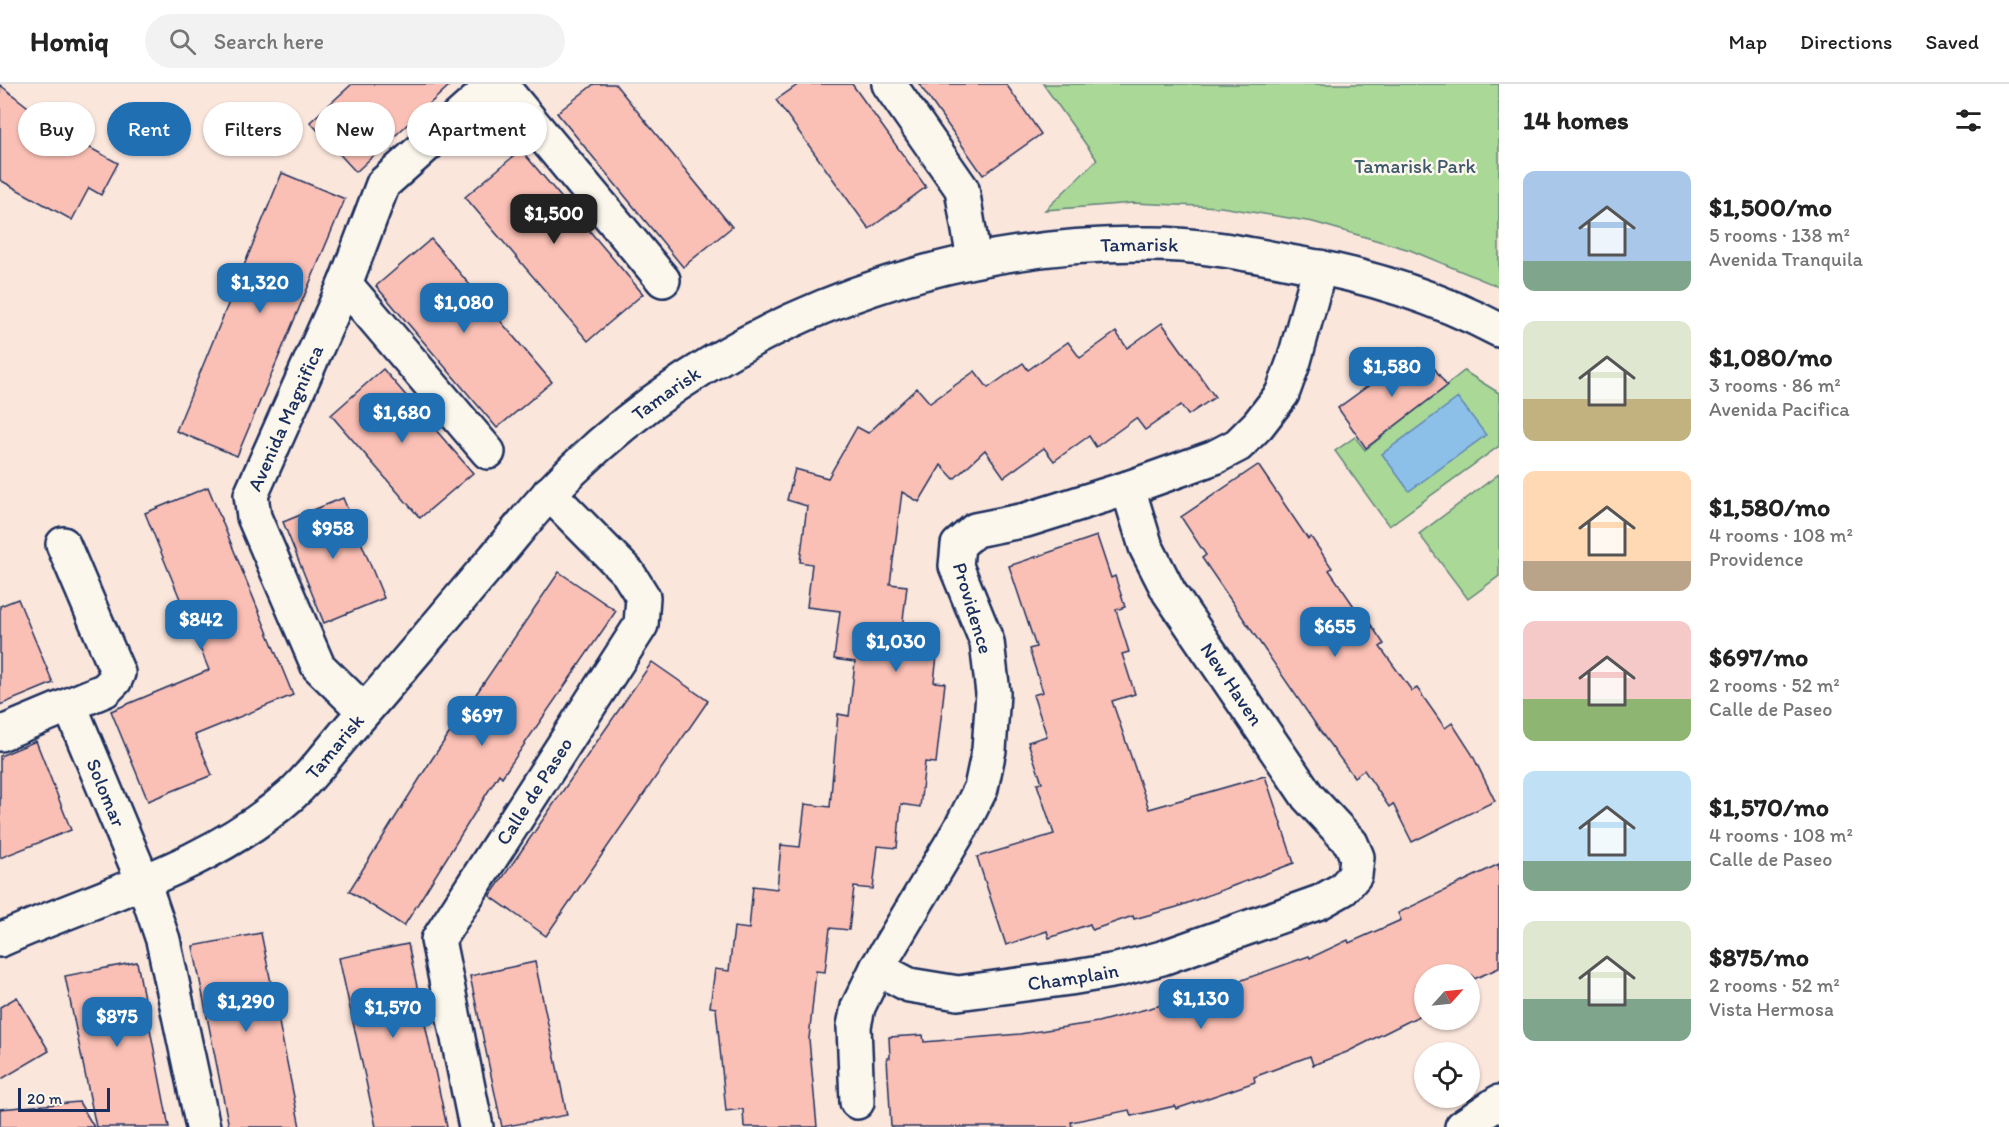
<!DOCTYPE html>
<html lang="en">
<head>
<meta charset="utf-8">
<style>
  :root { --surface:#fff; --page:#f2f2f2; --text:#222; --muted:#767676; --line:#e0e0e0; --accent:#1f6fb2 }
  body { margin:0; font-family:Itim,sans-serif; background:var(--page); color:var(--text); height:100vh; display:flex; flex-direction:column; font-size:22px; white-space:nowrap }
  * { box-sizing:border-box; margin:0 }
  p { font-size:20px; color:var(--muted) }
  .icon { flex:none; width:33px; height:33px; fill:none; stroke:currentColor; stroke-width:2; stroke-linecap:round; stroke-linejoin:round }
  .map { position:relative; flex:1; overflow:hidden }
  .details { display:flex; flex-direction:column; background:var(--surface); width:510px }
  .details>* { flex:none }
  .hud { position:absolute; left:18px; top:18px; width:570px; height:54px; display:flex; gap:12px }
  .needle { width:39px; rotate:63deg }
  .buttons { position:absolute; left:1414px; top:880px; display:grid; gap:12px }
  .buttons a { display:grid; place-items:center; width:66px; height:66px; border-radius:50%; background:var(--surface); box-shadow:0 2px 4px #0004; font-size:30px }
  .scale { position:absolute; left:18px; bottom:15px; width:92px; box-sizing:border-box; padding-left:6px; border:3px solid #1b2f5e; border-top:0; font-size:16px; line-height:21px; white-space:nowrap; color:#1b2f5e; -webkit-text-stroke:4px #fbf7ec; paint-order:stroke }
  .price { position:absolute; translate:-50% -51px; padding:0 14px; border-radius:12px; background:var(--accent); color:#fff; font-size:20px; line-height:39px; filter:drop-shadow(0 2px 3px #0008) }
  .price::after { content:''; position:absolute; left:50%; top:36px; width:18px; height:14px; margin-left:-9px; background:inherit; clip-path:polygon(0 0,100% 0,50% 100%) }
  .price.current { background:#222; color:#fff }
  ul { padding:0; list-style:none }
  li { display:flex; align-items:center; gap:18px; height:150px; padding:0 24px }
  li span { display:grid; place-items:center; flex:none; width:168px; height:120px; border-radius:12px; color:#555 }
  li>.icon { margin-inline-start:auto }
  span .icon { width:72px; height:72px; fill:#fffc; stroke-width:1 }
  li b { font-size:26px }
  h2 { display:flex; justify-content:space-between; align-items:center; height:72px; padding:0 24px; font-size:26px }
  .pill { padding:0 21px; border-radius:27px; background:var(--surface); box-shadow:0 2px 4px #0004; font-size:21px; line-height:54px }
  .pill.current { background:var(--accent); color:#fff }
  header { display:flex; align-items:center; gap:36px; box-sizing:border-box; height:84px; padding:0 30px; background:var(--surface); border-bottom:2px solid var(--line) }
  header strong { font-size:28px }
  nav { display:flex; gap:33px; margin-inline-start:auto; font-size:21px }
  .search { width:420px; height:54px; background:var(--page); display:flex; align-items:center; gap:15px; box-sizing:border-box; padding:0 21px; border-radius:33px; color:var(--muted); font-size:22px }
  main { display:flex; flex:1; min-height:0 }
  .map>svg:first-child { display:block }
  .green { fill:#aad897; stroke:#62847a; stroke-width:1.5 }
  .water { fill:#8cc0e9; stroke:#5f86b1; stroke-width:1.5 }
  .building { fill:#fbc0b5; stroke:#1b2f5e; stroke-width:1.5 }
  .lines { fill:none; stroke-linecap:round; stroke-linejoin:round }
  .minor-casing { stroke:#1b2f5e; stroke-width:38 }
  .minor { stroke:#fbf7ec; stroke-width:33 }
  .labels { text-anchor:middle; stroke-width:5; stroke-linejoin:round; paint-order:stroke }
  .park-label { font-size:20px; fill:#3f596c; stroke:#fbf7ec }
  .street-label { font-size:20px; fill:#1b2f5e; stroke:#fbf7ec }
</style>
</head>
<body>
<header>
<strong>Homiq</strong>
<div class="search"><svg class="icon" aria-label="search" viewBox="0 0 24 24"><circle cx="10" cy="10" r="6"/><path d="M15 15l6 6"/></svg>Search here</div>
<nav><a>Map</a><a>Directions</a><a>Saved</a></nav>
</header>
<main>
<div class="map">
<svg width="1499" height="1043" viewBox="0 0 1499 1043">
  <rect width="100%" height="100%" fill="#fbe6dc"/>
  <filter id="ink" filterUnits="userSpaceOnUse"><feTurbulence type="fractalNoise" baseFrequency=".0167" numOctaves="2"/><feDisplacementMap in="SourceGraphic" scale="12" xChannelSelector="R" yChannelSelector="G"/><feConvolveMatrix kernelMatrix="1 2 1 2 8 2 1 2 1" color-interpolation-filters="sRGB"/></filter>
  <g filter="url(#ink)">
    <g class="green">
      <path d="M1043,0H1499V203L1410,166L1313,138L1221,123L1133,119L1045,126L1097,76Z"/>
      <path d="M1464,287L1499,309V362L1389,442L1335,367L1355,353L1365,366Z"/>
      <path d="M1499,390V492L1468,515L1419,450Z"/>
    </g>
    <path class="water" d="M1458,314L1486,351L1409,407L1382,370Z"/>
    <g class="building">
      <path d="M352,0H451L356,88L310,38Z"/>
      <path d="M594,0H615L732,143L683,183L557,29Z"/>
      <path d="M799,0H852L926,103L869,145L776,16Z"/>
      <path d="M919,0H1006L1041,50L983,91Z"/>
      <path d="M0,1L59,47L118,79L101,111L89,104L72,136L0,96Z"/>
      <path d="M521,66L643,210L588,257L465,113Z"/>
      <path d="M282,89L345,115L237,372L176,347Z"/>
      <path d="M431,155L552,298L497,344L376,202Z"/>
      <path d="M1162,239L1215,313L1188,331L1181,321L1145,346L1136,334L1096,363L1089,352L1054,377L1044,364L1004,393L985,366L954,395L941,381L919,418L902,408L890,500L907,502L902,545L920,546L919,551L939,554L934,598L945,599L936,679L925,678L920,723L901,720L897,764L878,762L873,805L854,803L849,846L830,844L825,888L816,887L809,955L817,1043H744L743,1025L726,1027L716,924L710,923L715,885L729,887L734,843L749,845L753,802L777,805L781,761L800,763L805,720L830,723L838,630L849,632L855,578L834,575L840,527L807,523L812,480L800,478L807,422L787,416L795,385L828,394L857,343L868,349L917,304L930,319L975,287L988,304L1023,279L1028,286L1068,258L1080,274L1116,248L1127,264Z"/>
      <path d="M1420,264L1447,302L1366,364L1338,324Z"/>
      <path d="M383,285L473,389L420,434L331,331Z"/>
      <path d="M1258,381L1308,455L1311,453L1332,484L1329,486L1360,531L1363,529L1384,560L1380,563L1412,607L1417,604L1445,644L1452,639L1472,670L1495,717L1412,758L1393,720L1389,723L1364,686L1354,693L1325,654L1202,474L1206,471L1181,433Z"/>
      <path d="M208,403L293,611L195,651L212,691L148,717L111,627L209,586L145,429Z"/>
      <path d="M343,414L384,514L324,539L283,438Z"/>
      <path d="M1097,452L1111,494L1115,492L1125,523L1116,526L1129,568L1122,570L1135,610L1112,617L1149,725L1265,692L1294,779L1177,823L1134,835L1133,832L1092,846L1090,840L1049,854L1047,847L1006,861L977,773L1054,750L1037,700L1042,699L1028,658L1047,652L1033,611L1043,608L1029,565L1036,563L1009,482Z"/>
      <path d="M559,488L616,527L502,693L499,690L404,842L349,807L432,675Z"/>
      <path d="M18,515L53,599L0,621V522Z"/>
      <path d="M652,578L708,617L546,852L490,812Z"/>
      <path d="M36,657L71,746L0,774V672Z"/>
      <path d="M1499,780V884L1474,895L1472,891H1425V929L1347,968L1313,981L1310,972L1254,993L1255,998L1176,1025L1175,1022L1131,1032L1129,1026L1071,1038L1072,1043H891L887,974H890L889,953L923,951L924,958L1020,950L1098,938L1206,909L1309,872L1310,874L1348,856L1349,859L1401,836L1398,829Z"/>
      <path d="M261,849L300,1043H229L193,862Z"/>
      <path d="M408,860L415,893L447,1043H376L339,874Z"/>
      <path d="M137,878L169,1043H96L65,892Z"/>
      <path d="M535,878L567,1031L502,1043L470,892Z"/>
      <path d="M17,913L49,967L0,996V923Z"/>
      <path d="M79,1018L94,1043H0V1025Z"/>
    </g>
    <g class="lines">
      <defs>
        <g id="minor">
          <path d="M500,0L663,196"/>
          <path d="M889,0L962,105L974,176"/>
          <path d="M345,200L488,368"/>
          <path id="s1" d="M70,622L143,797L163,856L203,1043"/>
          <path id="s2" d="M364,627L318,582L254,433L251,411L345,200L383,100L495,0"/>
          <path d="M0,650L105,606L115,596L118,589L63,460"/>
          <path id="s3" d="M0,856C98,812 209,784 291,711C314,690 334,662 355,638C401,585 446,531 492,477C511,455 529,431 549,410C703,246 926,158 1150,160C1198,160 1244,169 1290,178C1361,190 1435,212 1499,246"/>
          <path id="s4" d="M877,884L909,901L958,909L1070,894L1117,886L1162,874L1320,818L1343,805L1355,791L1357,773L1351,759L1308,713L1169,508L1146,463L1128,404"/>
          <path d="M857,1018L854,942L858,923L877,884L962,742L981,704L989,666L993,609L987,558L956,482L958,461L975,446L1026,436L1128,404L1215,373L1238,361L1258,341L1282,310L1294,277L1320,183"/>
          <path id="s5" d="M476,1043L438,856L641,541L643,513L628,489L549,409"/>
          <path d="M1462,1043L1499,1018"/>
        </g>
      </defs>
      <use href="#minor" class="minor-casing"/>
      <use href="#minor" class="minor"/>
    </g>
  </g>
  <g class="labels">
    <g class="park-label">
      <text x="1415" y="89">Tamarisk Park</text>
    </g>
    <g class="street-label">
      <text dy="7" stroke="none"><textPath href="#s3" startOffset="1382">Tamarisk</textPath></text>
      <text dy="7" stroke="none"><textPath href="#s3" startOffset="878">Tamarisk</textPath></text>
      <text dy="7" stroke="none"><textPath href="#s2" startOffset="333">Avenida Magnifica</textPath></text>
      <text transform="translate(973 524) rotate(73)" y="7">Providence</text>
      <text transform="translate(1232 600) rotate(56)" y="7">New Haven</text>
      <text dy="7" stroke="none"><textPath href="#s3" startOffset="392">Tamarisk</textPath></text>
      <text dy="7" stroke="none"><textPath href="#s5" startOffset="368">Calle de Paseo</textPath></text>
      <text dy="7" stroke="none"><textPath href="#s1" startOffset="94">Solomar</textPath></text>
      <text dy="7" stroke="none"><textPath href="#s4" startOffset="202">Champlain</textPath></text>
    </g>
  </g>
</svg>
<div class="buttons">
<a><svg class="needle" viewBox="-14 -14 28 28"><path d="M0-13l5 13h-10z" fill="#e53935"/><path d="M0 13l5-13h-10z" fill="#767676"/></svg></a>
<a><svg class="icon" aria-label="locate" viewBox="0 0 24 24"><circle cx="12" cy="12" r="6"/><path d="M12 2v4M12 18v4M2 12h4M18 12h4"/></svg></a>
</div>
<div class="scale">20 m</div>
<b class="price current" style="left:554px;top:161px">$1,500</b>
<b class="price" style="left:260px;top:230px">$1,320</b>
<b class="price" style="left:464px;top:250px">$1,080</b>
<b class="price" style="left:1392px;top:314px">$1,580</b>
<b class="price" style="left:402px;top:360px">$1,680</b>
<b class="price" style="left:333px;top:476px">$958</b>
<b class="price" style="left:201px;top:567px">$842</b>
<b class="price" style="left:1335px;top:574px">$655</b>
<b class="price" style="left:896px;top:589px">$1,030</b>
<b class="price" style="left:482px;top:663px">$697</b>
<b class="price" style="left:1201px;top:946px">$1,130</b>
<b class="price" style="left:246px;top:949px">$1,290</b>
<b class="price" style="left:393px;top:955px">$1,570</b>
<b class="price" style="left:117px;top:964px">$875</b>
<div class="hud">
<a class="pill">Buy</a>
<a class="pill current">Rent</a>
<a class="pill">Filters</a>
<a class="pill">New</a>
<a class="pill">Apartment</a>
</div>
</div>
<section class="details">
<h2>14 homes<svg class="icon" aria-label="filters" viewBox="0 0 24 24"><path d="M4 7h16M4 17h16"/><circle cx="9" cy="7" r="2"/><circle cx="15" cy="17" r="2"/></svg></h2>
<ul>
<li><span style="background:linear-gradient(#a9c7e8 75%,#7fa58c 0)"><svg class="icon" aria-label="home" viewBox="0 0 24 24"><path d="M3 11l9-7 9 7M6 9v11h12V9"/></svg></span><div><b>$1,500/mo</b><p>5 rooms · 138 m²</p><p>Avenida Tranquila</p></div></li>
<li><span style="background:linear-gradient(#dfe7d0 65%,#c2b280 0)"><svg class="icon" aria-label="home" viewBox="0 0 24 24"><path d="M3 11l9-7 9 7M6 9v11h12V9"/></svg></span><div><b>$1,080/mo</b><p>3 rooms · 86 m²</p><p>Avenida Pacifica</p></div></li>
<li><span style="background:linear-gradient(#ffd9b3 75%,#b9a48a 0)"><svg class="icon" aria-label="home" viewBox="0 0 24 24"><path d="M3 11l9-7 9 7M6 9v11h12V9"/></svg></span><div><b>$1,580/mo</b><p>4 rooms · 108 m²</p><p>Providence</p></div></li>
<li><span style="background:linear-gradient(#f6c9c9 65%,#8fb573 0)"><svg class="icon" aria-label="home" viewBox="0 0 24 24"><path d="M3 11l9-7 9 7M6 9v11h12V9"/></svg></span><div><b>$697/mo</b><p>2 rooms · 52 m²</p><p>Calle de Paseo</p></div></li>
<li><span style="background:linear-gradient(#bfe0f5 75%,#7fa58c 0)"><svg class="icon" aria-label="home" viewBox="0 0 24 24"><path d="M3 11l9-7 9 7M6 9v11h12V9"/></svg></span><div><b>$1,570/mo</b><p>4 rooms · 108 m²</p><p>Calle de Paseo</p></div></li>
<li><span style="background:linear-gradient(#dfe7d0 65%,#7fa58c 0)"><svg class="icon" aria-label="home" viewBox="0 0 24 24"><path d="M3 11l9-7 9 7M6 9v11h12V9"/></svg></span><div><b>$875/mo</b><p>2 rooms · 52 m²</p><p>Vista Hermosa</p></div></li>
</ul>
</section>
</main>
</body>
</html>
